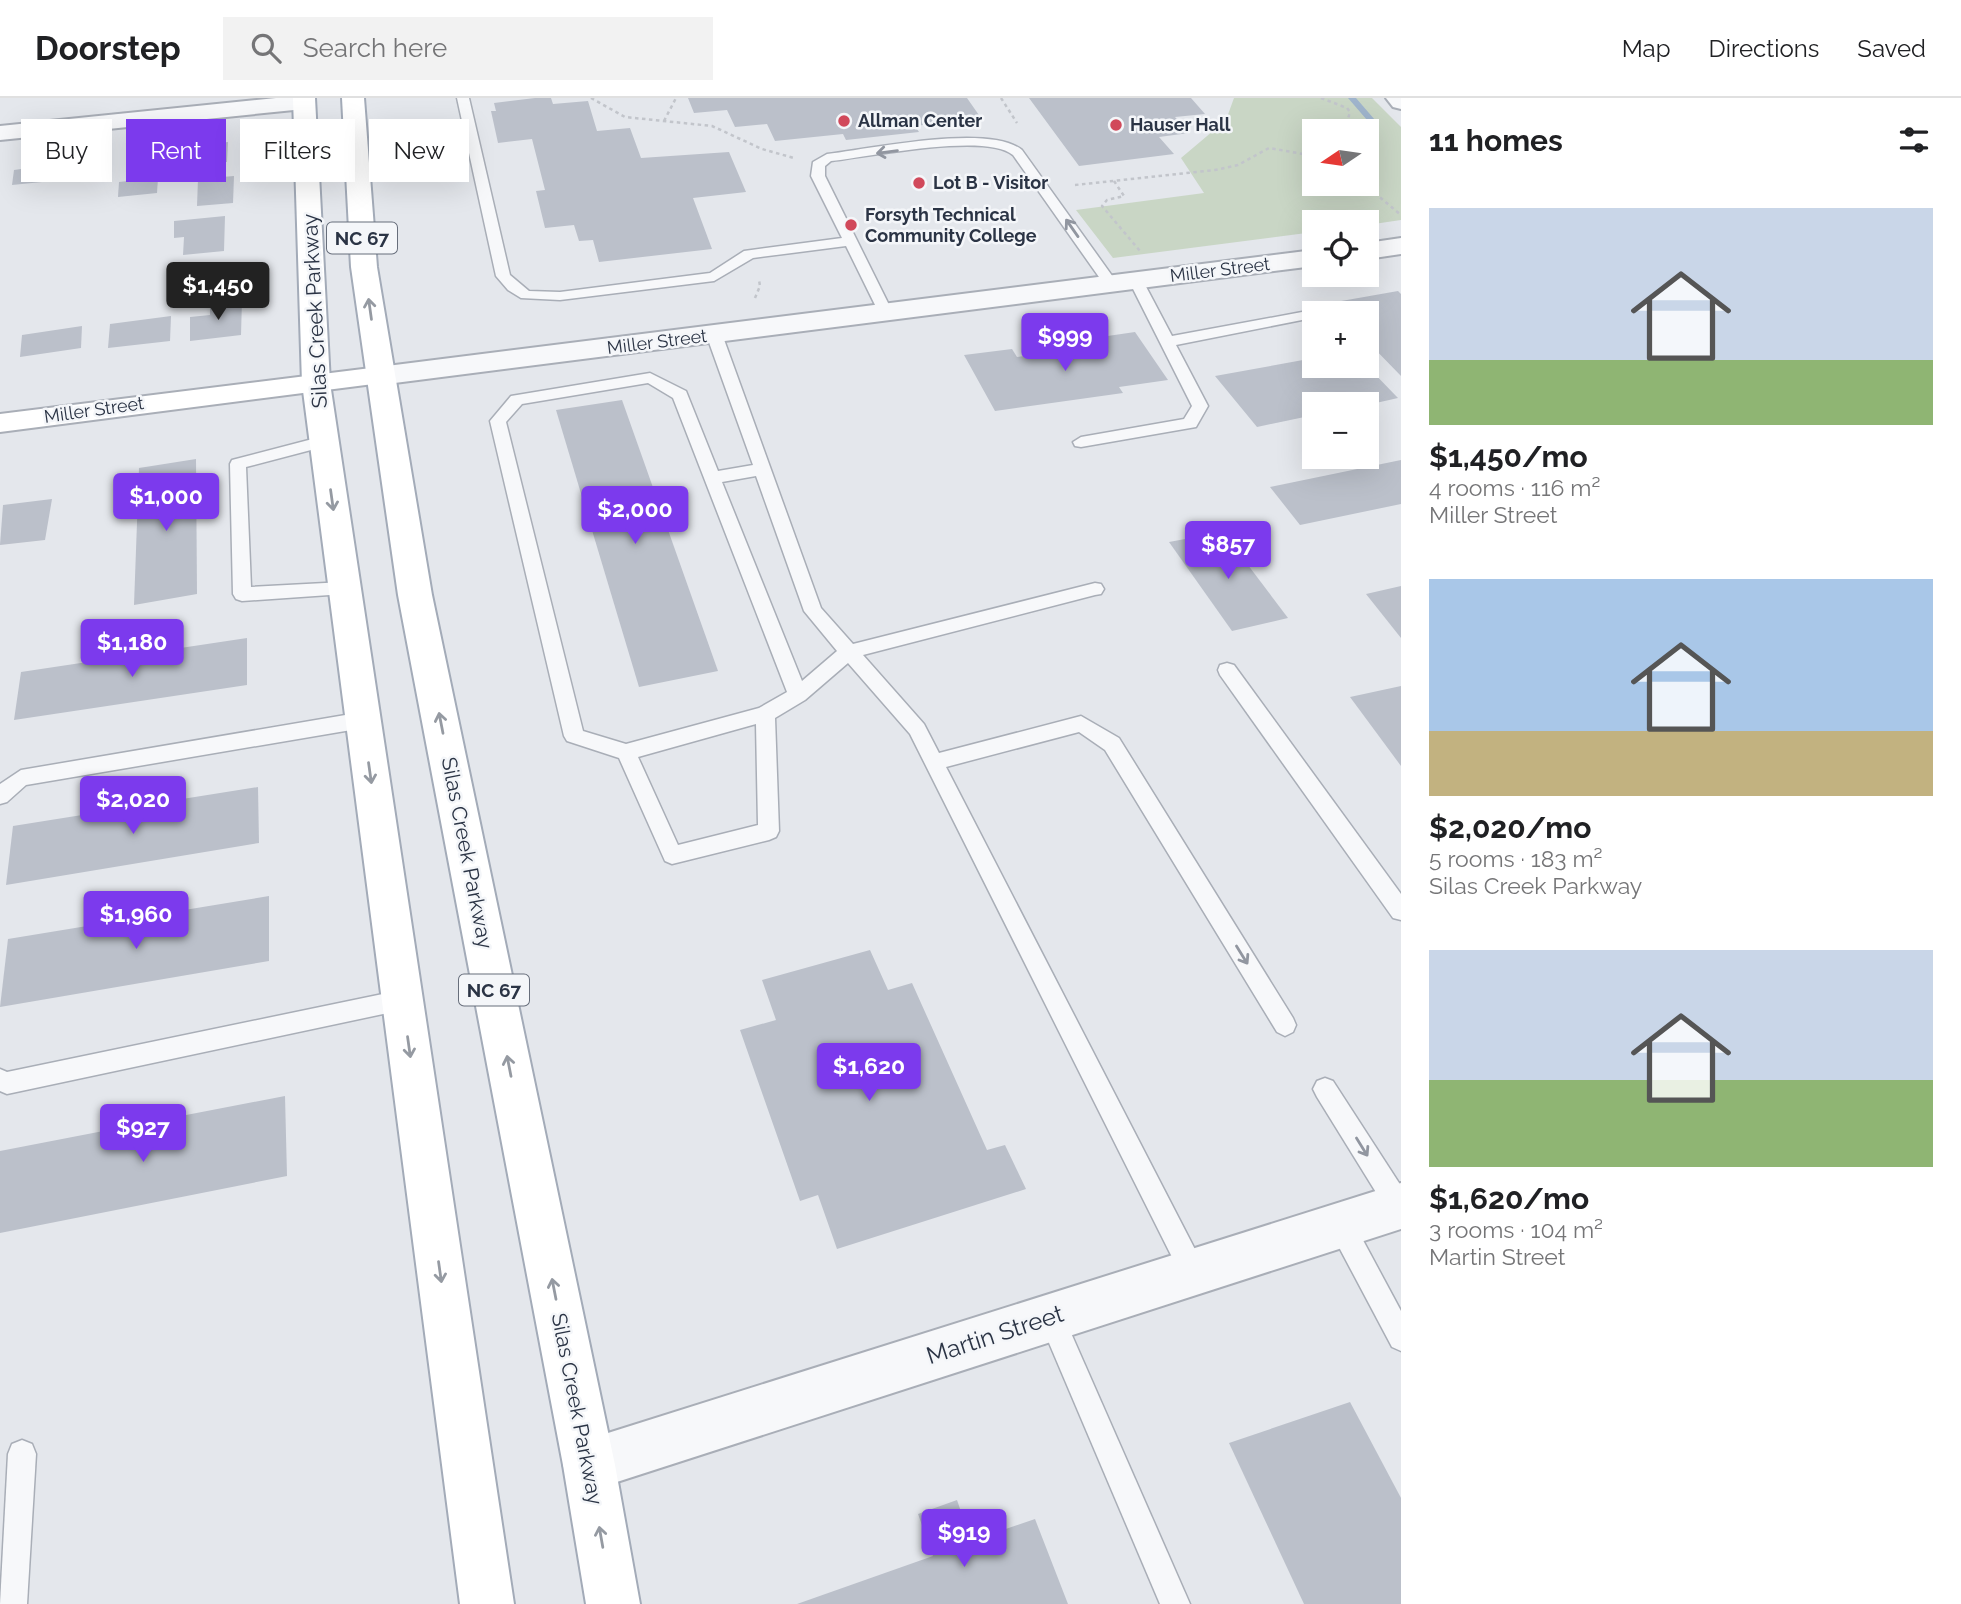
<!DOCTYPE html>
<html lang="en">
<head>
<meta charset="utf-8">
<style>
  :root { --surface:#fff; --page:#f2f2f2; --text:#202124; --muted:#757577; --line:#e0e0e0; --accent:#7c3aed }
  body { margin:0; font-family:Raleway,sans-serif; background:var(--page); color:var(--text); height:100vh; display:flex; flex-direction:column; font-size:26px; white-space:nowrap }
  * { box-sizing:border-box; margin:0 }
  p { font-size:23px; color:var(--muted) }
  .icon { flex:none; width:38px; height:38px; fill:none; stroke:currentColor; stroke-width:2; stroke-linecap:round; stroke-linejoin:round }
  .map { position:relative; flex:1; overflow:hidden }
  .sheet { display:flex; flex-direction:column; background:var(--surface); width:560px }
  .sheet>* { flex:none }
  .guide { position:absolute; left:21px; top:21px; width:665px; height:63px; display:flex; gap:14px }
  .needle { width:46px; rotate:257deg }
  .tools { position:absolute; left:1302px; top:21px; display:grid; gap:14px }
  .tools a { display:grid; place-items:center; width:77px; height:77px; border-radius:0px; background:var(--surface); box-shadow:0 7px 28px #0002; font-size:35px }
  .price { position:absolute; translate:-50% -60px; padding:0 16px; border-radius:7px; background:var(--accent); color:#fff; font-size:23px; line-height:46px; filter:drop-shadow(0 2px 4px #0008) }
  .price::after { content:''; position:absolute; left:50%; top:42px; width:21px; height:16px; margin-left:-10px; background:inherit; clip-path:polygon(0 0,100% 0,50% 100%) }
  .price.current { background:#222; color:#fff }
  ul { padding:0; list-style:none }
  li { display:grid; align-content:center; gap:14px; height:371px; padding:0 28px }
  li span { display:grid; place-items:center; height:217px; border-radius:0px; color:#555 }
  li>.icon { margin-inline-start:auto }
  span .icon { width:126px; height:126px; fill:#fffc; stroke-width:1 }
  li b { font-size:30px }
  h2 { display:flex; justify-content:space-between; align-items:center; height:84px; padding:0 28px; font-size:30px }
  .tag { padding:0 24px; border-radius:0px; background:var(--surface); box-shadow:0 7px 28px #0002; font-size:24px; line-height:63px }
  .tag.current { background:var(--accent); color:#fff }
  header { display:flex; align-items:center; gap:42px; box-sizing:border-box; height:98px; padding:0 35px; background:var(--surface); border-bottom:2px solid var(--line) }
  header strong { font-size:33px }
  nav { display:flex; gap:38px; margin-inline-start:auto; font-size:24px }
  .search { width:490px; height:63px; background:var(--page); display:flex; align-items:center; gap:18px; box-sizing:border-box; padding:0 24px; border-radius:0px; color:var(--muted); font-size:26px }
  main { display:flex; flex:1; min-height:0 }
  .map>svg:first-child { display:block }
  .green { fill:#c9d6c5; fill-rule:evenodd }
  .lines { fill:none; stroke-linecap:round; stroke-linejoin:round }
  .stream { fill:#9fb4cc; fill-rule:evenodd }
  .building { fill:#bbc0ca }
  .service-casing { stroke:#a9aeb7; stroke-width:3 }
  .minor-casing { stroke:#a9aeb7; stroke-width:4 }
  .secondary-casing { stroke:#a9aeb7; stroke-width:4 }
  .primary-casing { stroke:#a3abb8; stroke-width:4 }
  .path { stroke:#c2c5cb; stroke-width:2.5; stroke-dasharray:3.5 3.5; stroke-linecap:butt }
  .service { fill:#f7f8fa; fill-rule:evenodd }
  .minor { fill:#f7f8fa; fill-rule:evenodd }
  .secondary { fill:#fff; fill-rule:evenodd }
  .primary { fill:#fff; fill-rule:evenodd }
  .oneway { stroke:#9196a0 }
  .oneway2 { stroke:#959aa2 }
  .poi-dot { fill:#d1495b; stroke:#f4f6f9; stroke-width:2.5 }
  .labels { text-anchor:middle; stroke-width:5; stroke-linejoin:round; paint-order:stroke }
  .far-poi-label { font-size:18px; font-weight:bold; fill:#2b3445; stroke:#f4f6f9; text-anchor:start }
  .far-street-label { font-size:18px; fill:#2b3445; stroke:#f4f6f9 }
  .shield { fill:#f4f6f9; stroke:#676e7b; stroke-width:2 }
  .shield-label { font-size:19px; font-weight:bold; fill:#2b3445 }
  .street-label { font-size:21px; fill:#2b3445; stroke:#f4f6f9 }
  .near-street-label { font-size:24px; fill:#2b3445; stroke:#f4f6f9 }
</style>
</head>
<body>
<header>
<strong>Doorstep</strong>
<div class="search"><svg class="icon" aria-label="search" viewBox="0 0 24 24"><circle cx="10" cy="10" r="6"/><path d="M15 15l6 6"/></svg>Search here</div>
<nav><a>Map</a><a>Directions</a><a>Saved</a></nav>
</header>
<main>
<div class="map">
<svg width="1401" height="1506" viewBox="0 0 1401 1506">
  <rect width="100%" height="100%" fill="#e4e7ec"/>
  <path class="green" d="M1234,0H1372L1401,29V122L1367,127V124H1314V134L1113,160L1076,112L1204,95L1181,60L1226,22ZM1314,33H1367V86H1314Z"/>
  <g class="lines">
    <path class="stream" d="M1348,0H1356L1375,22L1363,33H1355L1367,22Z"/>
  </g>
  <g class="building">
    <path d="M535,0H551L553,6L588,3L597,33L630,30L641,60L729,54L746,94L693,100L712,151L599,164L593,142L579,143L574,127L545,130L536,93L545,92L532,41L498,45L491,13H496L494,5Z"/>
    <path d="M688,0H967L981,20L915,28L919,34L846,42L843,36L775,43L767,26L735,29L727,12L694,15Z"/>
    <path d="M1029,0H1191L1205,16L1175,19L1189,35L1159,39L1174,56L1079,68Z"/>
    <path d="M228,44L227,64L169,70L170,50Z"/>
    <path d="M75,59L72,81L12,87L14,72L28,70L30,64Z"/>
    <path d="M234,78L233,105L197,108L198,81Z"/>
    <path d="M158,80L157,95L118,99L119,84Z"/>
    <path d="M225,118L224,153L183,157L184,139L174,140V123Z"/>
    <path d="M1398,193L1401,196V278L1367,243V215H1340L1330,205Z"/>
    <path d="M242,202L241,237L190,243V219L210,217V206Z"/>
    <path d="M171,218L170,243L108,250L110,226Z"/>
    <path d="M82,228L81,250L20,259L22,237Z"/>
    <path d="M1135,234L1168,282L1119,289L1123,295L995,313L964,257L1012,251L1017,259L1099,248L1094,240Z"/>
    <path d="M1314,260V268H1367L1398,300L1367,307L1314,306V317L1257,329L1215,278Z"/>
    <path d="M622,302L718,573L639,589L556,312Z"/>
    <path d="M196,361L197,496L134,507L139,370Z"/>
    <path d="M1401,362V406L1300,427L1270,389Z"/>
    <path d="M52,401L45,442L0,447L3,407Z"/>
    <path d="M1223,434L1288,520L1232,533L1169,444Z"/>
    <path d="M1401,488V540L1366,496Z"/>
    <path d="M247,540V587L14,622L21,574Z"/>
    <path d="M1401,588V668L1350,599Z"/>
    <path d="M258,689L259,745L6,787L13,728Z"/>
    <path d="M269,798V863L0,909L8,841Z"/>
    <path d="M870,852L888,892L912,885L987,1052L1005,1047L1026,1091L837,1151L818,1097L800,1103L740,932L776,922L762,882Z"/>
    <path d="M285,998L287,1078L0,1135V1053Z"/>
    <path d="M1350,1304L1401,1400V1506H1304L1229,1345Z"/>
    <path d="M957,1402L971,1443L1035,1421L1068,1506H797L933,1458L918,1416Z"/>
  </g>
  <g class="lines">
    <defs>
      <g id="service">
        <path d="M457,0H469L510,177L529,193L560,194L710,175L744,153L842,140L811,78L813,64L827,56C869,51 990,25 1022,52L1118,186L1111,190L1106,189L1013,57C986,34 868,59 831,63L825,68V78L893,215L891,218L886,219L879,215L846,148L753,160L714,183L560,202L521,200L508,192L496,178Z"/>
        <path d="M1136,179L1143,183L1172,238L1302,214L1309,218L1302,222L1176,247L1208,308L1196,329L1081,349L1075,348L1073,344L1081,339L1184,321L1192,308L1129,183Z"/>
        <path d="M714,231L722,236L821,510L853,546L1095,485L1101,486L1104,491L1101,496L1095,497L863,557L924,626L939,655L1081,618L1119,640L1293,920L1296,927L1293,934L1285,938L1277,934L1105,652L1079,634L946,669L1202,1165L1206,1174L1202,1183L1193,1187L1184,1183L910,636L848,565L805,602L775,620L779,733L776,739L769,742L672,766L665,763L619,660L567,643L564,638L490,323L511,298L650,275L686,293L718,373L753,367L706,236ZM648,285L673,300L787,594L759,610L626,646L583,633L506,324L522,306ZM756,378L804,513L837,553L802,583L722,384ZM756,626L758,727L678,747L638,659Z"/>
        <path d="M324,338L330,339L332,343L330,347L246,369L251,489L344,484L350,485L353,490L350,495L344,496L242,503L236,501L233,496L230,366L232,362Z"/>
        <path d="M1227,565L1234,567L1401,796V822L1393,820L1220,577L1218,572L1220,567Z"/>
        <path d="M363,614L370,617L373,622L370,627L363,630L26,687L7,704L0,706V686L21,672Z"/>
        <path d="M402,892L410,895L413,902L410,909L402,912L7,996L0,993V971L7,974Z"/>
        <path d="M1325,980L1333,983L1401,1088V1120L1390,1117L1317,999L1313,991L1317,983Z"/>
        <path d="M1341,1114L1350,1118L1401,1213V1253L1392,1249L1332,1136L1328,1127L1332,1118Z"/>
        <path d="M1051,1206L1060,1210L1190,1506H1160L1038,1219L1042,1210Z"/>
        <path d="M22,1342L32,1346L36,1356L27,1506H0L8,1356L12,1346Z"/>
      </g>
      <g id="minor">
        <path d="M276,0H313L315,4L312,9L304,11L0,42V28Z"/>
        <path d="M1386,0H1401V11L1393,9Z"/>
        <path d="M1401,140V156L1367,161V145Z"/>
        <path d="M1314,152V168L379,287L369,284L365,278L369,272L379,269Z"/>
        <path d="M1401,1085V1131L589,1393L571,1385L563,1367L571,1349L589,1341Z"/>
      </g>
      <path id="secondary" d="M379,269L389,272L393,278L389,284L0,334V316Z"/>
      <g id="primary">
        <path d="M293,0H315L330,285L514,1506H460L302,285Z"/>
        <path d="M342,0H364L377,169L432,497L615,1367L640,1506H586L563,1367L398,497L351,169Z"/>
      </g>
    </defs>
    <use href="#service" class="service-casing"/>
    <use href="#minor" class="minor-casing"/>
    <use href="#secondary" class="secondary-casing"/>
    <use href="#primary" class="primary-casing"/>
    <g class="path">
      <path d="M591,0L625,19L712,28L762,51L794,60"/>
      <path d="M1001,0L1017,25"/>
      <path d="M1321,0L1347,10L1350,14L1347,24L1350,33"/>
      <path d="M664,23L676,0"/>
      <path d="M1114,83L1124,98L1107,102L1102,108L1140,153"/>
      <path d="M1364,86L1401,117"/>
      <path d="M1075,87L1215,72L1238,67L1269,50L1309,57L1314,55"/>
      <path d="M755,200L760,188L759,182"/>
    </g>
    <use href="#service" class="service"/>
    <use href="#minor" class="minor"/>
    <use href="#secondary" class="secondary"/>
    <use href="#primary" class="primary"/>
  </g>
  <defs><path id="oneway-shaft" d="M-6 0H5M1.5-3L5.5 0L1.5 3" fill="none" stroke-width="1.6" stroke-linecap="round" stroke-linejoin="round" transform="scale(1.75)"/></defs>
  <g class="oneway">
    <use href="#oneway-shaft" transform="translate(887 54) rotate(173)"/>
    <use href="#oneway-shaft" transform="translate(1072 130) rotate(-125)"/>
    <use href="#oneway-shaft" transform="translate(1242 857) rotate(58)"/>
    <use href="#oneway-shaft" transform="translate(1362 1049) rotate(58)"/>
  </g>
  <g class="oneway2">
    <use href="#oneway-shaft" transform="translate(370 211) rotate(-98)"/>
    <use href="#oneway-shaft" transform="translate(332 402) rotate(82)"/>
    <use href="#oneway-shaft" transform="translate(441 625) rotate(-101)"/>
    <use href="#oneway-shaft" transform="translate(370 675) rotate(82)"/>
    <use href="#oneway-shaft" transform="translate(409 949) rotate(82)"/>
    <use href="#oneway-shaft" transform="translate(509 968) rotate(-101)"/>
    <use href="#oneway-shaft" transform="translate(440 1174) rotate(82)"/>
    <use href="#oneway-shaft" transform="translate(554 1191) rotate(-101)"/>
    <use href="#oneway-shaft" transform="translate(601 1439) rotate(-100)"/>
  </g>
  <g class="poi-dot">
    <circle cx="844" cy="23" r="7"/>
    <circle cx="1116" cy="27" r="7"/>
    <circle cx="919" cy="85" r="7"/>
    <circle cx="851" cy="127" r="7"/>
  </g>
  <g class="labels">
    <g class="far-poi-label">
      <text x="858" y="29">Allman Center</text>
      <text x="1130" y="33">Hauser Hall</text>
      <text x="933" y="91">Lot B - Visitor</text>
      <text x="865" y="123">Forsyth Technical<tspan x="865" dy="21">Community College</tspan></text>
    </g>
    <g class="far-street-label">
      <text transform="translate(1220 172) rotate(-7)" y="6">Miller Street</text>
      <text transform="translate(657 244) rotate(-7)" y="6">Miller Street</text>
      <text transform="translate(94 312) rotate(-8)" y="6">Miller Street</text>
    </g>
    <g class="shield">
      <rect x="327" y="124.5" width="70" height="31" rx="5"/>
      <rect x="459" y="876.5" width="70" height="31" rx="5"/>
    </g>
    <g class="shield-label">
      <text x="362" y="147">NC 67</text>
      <text x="494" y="899">NC 67</text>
    </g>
    <g class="street-label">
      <text transform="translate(315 213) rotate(-93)" y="7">Silas Creek Parkway</text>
      <text transform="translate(467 755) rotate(79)" y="7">Silas Creek Parkway</text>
      <text transform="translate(577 1311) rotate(79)" y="7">Silas Creek Parkway</text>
    </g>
    <g class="near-street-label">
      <text transform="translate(995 1237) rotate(-18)" y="8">Martin Street</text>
    </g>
  </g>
</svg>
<div class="tools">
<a><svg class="needle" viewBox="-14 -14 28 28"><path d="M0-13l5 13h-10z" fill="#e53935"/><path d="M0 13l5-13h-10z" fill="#757577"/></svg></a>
<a><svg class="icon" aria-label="locate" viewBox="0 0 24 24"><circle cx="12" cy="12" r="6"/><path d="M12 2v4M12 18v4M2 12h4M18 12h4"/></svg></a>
<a>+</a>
<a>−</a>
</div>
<b class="price current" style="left:218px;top:224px">$1,450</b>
<b class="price" style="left:1065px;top:275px">$999</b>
<b class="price" style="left:166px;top:435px">$1,000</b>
<b class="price" style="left:635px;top:448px">$2,000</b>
<b class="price" style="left:1228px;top:483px">$857</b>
<b class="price" style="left:132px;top:581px">$1,180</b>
<b class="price" style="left:133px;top:738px">$2,020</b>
<b class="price" style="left:136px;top:853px">$1,960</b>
<b class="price" style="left:869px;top:1005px">$1,620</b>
<b class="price" style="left:143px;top:1066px">$927</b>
<b class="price" style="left:964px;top:1471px">$919</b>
<div class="guide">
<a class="tag">Buy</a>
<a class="tag current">Rent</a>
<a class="tag">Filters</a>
<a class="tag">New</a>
</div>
</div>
<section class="sheet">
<h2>11 homes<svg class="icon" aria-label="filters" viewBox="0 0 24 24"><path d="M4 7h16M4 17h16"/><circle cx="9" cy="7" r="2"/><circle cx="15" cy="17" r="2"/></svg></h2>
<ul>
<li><span style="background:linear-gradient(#c9d6e8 70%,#8fb573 0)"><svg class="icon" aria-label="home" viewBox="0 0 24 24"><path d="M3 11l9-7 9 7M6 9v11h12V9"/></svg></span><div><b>$1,450/mo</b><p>4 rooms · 116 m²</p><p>Miller Street</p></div></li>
<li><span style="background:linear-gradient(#a9c7e8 70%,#c2b280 0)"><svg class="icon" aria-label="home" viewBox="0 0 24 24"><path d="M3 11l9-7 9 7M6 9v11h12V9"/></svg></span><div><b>$2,020/mo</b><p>5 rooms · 183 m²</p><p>Silas Creek Parkway</p></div></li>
<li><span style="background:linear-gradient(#c9d6e8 60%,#8fb573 0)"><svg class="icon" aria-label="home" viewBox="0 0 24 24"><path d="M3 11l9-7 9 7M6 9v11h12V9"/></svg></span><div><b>$1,620/mo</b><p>3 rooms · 104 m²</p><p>Martin Street</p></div></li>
</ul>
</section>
</main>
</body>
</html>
